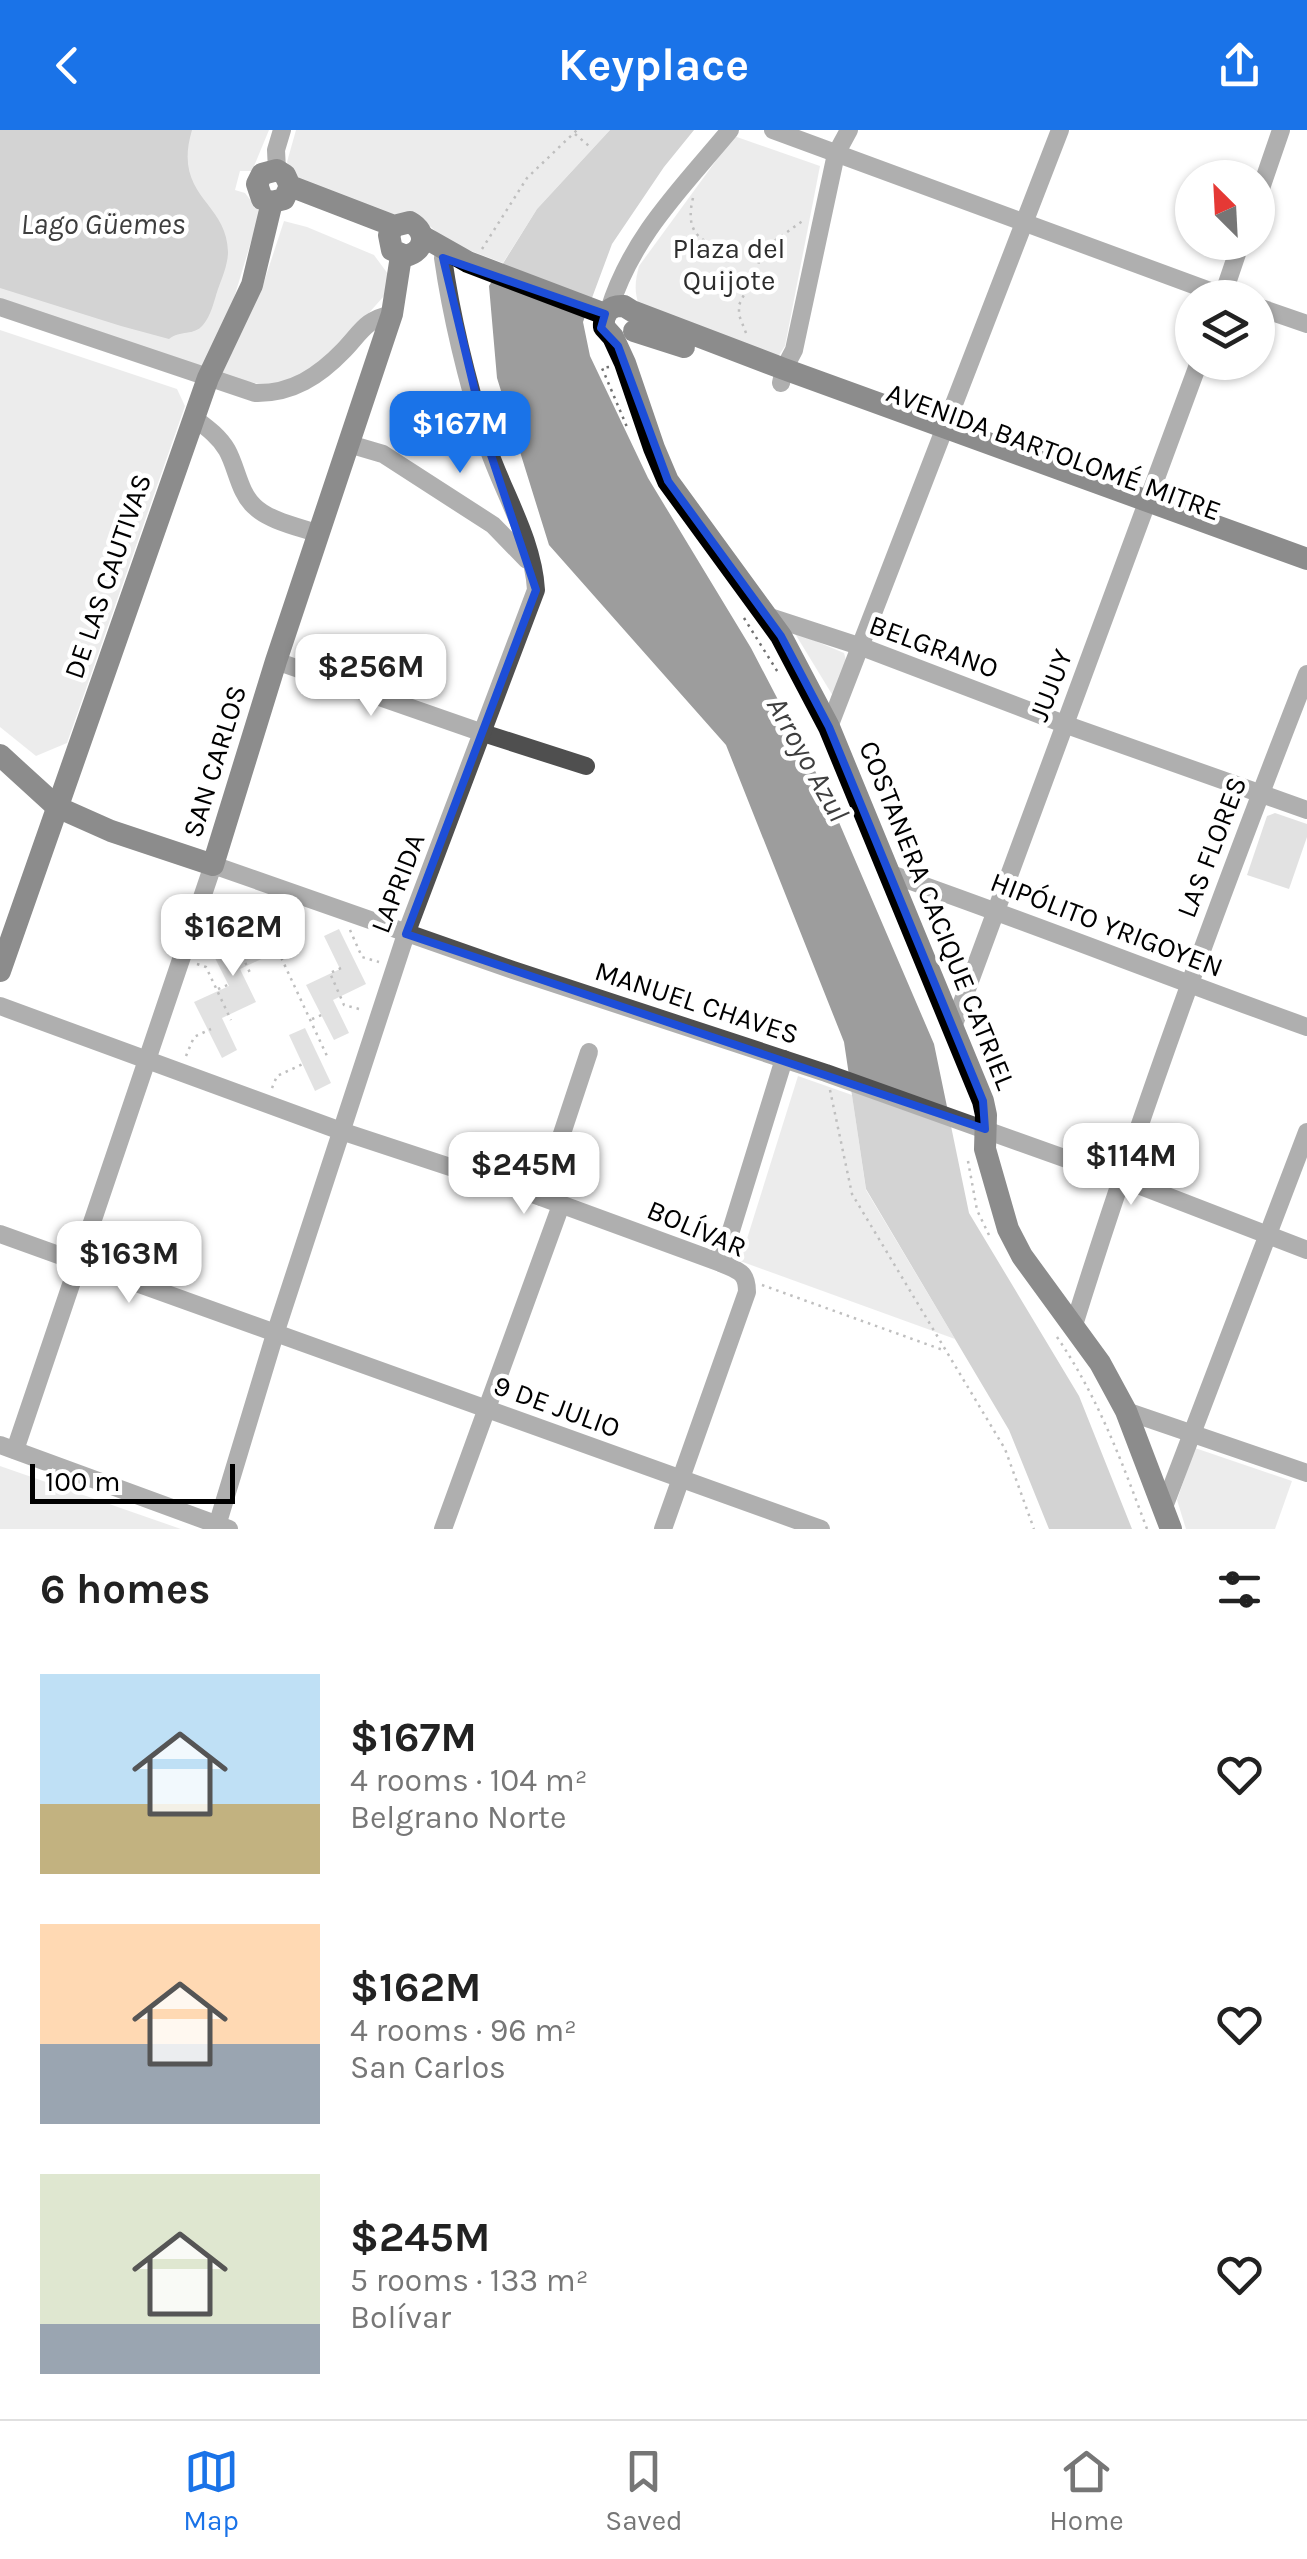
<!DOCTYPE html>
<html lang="en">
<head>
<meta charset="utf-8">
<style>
  :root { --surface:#fff; --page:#f6f6f6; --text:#222; --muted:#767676; --line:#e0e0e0; --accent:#1a73e8 }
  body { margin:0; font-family:Karla,sans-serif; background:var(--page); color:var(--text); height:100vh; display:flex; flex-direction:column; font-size:38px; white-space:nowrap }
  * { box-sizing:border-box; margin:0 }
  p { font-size:32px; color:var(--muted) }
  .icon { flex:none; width:55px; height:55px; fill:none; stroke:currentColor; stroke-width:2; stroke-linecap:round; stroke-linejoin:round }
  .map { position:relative; height:1399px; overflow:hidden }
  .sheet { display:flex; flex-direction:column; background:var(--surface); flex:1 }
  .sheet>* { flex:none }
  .needle { width:65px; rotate:336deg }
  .controls { position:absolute; left:1175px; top:30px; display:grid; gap:20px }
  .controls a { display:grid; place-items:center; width:100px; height:100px; border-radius:50%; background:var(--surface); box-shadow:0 2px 8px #0004; font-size:50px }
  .scale { position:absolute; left:30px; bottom:25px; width:205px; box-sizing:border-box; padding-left:10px; border:5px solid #000; border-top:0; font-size:28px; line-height:35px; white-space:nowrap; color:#000; -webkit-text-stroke:8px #fff; paint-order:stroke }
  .price { position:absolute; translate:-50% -85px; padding:0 22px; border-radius:20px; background:#fff; color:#222; font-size:32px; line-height:65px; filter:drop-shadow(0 2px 5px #0008) }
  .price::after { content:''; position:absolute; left:50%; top:60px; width:30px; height:22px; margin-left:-15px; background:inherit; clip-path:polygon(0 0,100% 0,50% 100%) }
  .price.current { background:var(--accent); color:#fff }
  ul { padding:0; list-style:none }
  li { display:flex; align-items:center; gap:30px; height:250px; padding:0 40px }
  li span { display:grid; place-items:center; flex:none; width:280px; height:200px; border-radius:0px; color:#555 }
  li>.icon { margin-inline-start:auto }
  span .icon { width:120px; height:120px; fill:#fffc; stroke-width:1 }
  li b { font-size:42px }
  h2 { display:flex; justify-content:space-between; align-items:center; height:120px; padding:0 40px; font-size:42px }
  header { display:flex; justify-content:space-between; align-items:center; height:130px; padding:0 40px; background:var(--accent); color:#fff; font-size:45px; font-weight:700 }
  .dock { display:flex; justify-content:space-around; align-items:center; height:140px; border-top:2px solid var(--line); background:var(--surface); font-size:28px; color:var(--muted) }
  .dock a { display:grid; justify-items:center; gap:5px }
  .dock .current { color:var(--accent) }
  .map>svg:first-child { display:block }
  .green { fill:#d6d6d6 }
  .water { fill:#9d9d9d }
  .building { fill:#bfbfbf }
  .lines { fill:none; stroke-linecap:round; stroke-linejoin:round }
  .path { stroke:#717171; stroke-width:2.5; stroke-dasharray:2.5 5; stroke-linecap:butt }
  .minor { stroke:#4f4f4f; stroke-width:18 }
  .major { stroke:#000; stroke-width:22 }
  .marked { fill:none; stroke:#1d4ed8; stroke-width:8; stroke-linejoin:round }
  .labels { text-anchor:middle; stroke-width:9; stroke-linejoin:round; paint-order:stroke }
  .park-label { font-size:28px; fill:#2d2d2d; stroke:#fff }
  .street-label { font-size:28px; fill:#000; stroke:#fff }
  .water-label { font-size:30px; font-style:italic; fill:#3e3e3e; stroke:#fff }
</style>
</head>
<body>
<header><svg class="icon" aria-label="back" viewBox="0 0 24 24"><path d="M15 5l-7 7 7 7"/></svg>Keyplace<svg class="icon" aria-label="share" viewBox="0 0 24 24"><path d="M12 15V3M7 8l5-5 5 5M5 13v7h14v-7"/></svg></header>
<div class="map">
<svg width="1307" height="1399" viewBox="0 0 1307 1399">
  <rect width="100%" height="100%" fill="#fff"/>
  <g class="green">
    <path d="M0,0H269L252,41H240L235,60L245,63L260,82L234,168L202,240L0,170Z"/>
    <path d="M296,0H610L537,79L503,133L447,112L431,97L413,87L391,92L299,53L287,32Z"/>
    <path d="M734,6L820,36L785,216L776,230L639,176C634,161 635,151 639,136Z"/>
    <path d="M284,91L307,97L374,125L388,144L384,166L328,229L278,258L221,246L262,158Z"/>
    <path d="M0,200L177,259L185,276L67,613L36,626L0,597Z"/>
    <path d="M794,502L844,523L846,530L833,566Z"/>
    <path d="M798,946L852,965L866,1060L955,1209L740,1131Z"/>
    <path d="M1195,1318L1292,1351L1275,1399H1186L1177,1370Z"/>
    <path d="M0,1336L181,1399H0Z"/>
  </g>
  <g class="water">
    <path d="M0,0H192C172,67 227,71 228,122C228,134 222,148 218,159C214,171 211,186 203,195C194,206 180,200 169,209L121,196L0,158Z"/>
    <path d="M610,0H694L664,37L612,114L583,192L590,226L648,348L751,518L826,662L934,914L969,1083L1079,1266L1132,1399H1049L1009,1300L866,1059L844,912L726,615L549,415L497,248L489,156L537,79Z"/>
  </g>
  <g class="building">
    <path d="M1275,683L1307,694V707L1289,759L1247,745L1267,686Z"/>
    <path d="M245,769L272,824L240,839L256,872L222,888L237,920L222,928L194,872L229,856L213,824L246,809L230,776Z"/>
    <path d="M339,799L366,854L333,870L349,903L334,910L306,855L340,839L324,806Z"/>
    <path d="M305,898L331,953L315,961L289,905Z"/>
  </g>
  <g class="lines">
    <g class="path">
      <path d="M575,4L589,16"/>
      <path d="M693,68C680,120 724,117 761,119"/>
      <path d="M482,119L527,48L577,0"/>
      <path d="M746,203L739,185V175L757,138L763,119L804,90"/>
      <path d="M609,237L602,238L627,297"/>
      <path d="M744,488L779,544"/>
      <path d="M275,773L266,795L327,926"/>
      <path d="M213,786L226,791L251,845"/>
      <path d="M350,800L362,827L379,832"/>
      <path d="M237,811L248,806"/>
      <path d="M197,834L206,837L231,890"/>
      <path d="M341,838L330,843L344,875L363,880"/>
      <path d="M218,859L230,854"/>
      <path d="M312,889L324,884"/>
      <path d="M186,926L194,907L211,899"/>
      <path d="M272,958L277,946L305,933"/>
      <path d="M830,960L852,1064L1005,1319L1034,1399"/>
      <path d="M968,1031L977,1080L989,1105"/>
      <path d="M762,1155L943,1220"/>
      <path d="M1057,1207C1098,1267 1122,1332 1147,1399"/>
    </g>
    <g class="minor">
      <path d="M773,0L1229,168"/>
      <path d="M277,40L276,20L282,0"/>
      <path d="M1258,67L1281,0"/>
      <path d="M1222,168L1241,112"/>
      <path d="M0,177L255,263C292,264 319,246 344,220C362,201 365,190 392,184"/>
      <path d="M1258,177L1307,194"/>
      <path d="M609,180C632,106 681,59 730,0"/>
      <path d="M781,253L784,239L794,220L836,24L849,0"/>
      <path d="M194,288C206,297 219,306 227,320C237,338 239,362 254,376C269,391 299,397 319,404"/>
      <path d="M349,314L383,324L493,395L527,430"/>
      <path d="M767,486L862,517L1064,594L1307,680"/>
      <path d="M276,531L483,603L586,636"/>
      <path d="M829,597L1060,0"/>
      <path d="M888,743C1029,792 1167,847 1307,897"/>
      <path d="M0,876L341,1001L541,1067L721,1133C738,1141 747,1141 747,1162L663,1399"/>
      <path d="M953,897L1199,232"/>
      <path d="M541,1067L589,922"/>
      <path d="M0,1104L821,1399"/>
      <path d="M721,1133L784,929"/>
      <path d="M1074,1195C1143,974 1223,759 1307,544"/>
      <path d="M1126,1281L1307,1343"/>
      <path d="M0,1315L229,1399"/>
      <path d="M15,1320L213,735L513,840L826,943L1120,1048L1307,1120"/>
      <path d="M1164,1377L1307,1002"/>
      <path d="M216,1399L275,1204L406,804L536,460C533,409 503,363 487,315C468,254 452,191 443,128"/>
      <path d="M443,1399L561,1075"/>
    </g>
    <g class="major">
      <path d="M290,56L284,69L272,72L262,69L257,54L262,44L277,40L285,45L290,56L394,96L410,92C428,102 425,121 406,126L392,120L389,105L394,96"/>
      <path d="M422,106L468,132L605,184"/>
      <path d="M634,201L684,217"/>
      <path d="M0,625L57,677L111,701L213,735L276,531L392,184L401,126"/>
      <path d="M0,841L194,288L208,248L252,155L272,72"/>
      <path d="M1171,1399L1126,1281L1100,1233L1022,1126L1008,1099L985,1019L986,985L983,971L829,597L781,506L668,351L654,318L625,233L613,207L604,197C603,183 610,175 624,176L632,181L784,239L1307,429"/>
    </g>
  </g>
  <path d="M0 0H1307V1399H0ZM443,128L605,184L601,198L618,216L668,351L781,506L829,597L983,971L985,999L406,804L536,460L488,316Z" fill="#fff" fill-opacity=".55" fill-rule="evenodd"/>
  <path class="marked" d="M443,128L605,184L601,198L618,216L668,351L781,506L829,597L983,971L985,999L406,804L536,460L488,316Z"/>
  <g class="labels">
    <g class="park-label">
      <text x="729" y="128">Plaza del<tspan x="729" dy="32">Quijote</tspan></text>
    </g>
    <g class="street-label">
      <text transform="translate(1054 321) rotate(20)" y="10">AVENIDA BARTOLOMÉ MITRE</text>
      <text transform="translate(107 446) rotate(-71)" y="10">DE LAS CAUTIVAS</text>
      <text transform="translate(934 516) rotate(20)" y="10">BELGRANO</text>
      <text transform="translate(1050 555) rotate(-69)" y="10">JUJUY</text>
      <text transform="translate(214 631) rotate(-73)" y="10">SAN CARLOS</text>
      <text transform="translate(1211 717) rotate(-69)" y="10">LAS FLORES</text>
      <text transform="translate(397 753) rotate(-69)" y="10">LAPRIDA</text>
      <text transform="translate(938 785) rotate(68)" y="10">COSTANERA CACIQUE CATRIEL</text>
      <text transform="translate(1107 794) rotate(21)" y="10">HIPÓLITO YRIGOYEN</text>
      <text transform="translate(697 872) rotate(18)" y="10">MANUEL CHAVES</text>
      <text transform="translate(697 1098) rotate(23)" y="10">BOLÍVAR</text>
      <text transform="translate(557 1276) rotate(20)" y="10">9 DE JULIO</text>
    </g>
    <g class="water-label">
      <text x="103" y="104">Lago Güemes</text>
      <text transform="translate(808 629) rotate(61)" y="10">Arroyo Azul</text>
    </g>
  </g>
</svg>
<div class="controls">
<a><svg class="needle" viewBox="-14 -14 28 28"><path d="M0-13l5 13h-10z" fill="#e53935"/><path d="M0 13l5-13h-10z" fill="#767676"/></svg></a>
<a><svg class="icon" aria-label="layers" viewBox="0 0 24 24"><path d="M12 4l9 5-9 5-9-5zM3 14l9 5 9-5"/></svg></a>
</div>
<div class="scale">100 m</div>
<b class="price current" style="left:460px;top:346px">$167M</b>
<b class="price" style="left:371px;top:589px">$256M</b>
<b class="price" style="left:233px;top:849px">$162M</b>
<b class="price" style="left:1131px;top:1078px">$114M</b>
<b class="price" style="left:524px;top:1087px">$245M</b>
<b class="price" style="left:129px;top:1176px">$163M</b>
</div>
<section class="sheet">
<h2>6 homes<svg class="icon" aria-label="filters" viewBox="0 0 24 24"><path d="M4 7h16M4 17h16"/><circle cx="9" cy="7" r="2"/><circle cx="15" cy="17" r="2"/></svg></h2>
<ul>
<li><span style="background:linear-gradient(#bfe0f5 65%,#c2b280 0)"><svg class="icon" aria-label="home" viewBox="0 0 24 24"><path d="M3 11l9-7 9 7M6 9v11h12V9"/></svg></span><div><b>$167M</b><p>4 rooms · 104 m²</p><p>Belgrano Norte</p></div><svg class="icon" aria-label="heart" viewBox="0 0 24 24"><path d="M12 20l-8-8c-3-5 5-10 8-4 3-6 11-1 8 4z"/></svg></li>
<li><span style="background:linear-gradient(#ffd9b3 60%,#9aa5b1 0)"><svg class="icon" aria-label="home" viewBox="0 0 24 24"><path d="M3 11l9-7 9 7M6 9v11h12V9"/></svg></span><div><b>$162M</b><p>4 rooms · 96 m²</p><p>San Carlos</p></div><svg class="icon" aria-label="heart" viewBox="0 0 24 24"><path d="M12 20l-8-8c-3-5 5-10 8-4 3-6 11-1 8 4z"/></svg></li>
<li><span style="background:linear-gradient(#dfe7d0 75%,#9aa5b1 0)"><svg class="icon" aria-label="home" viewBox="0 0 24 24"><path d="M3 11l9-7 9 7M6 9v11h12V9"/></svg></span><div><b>$245M</b><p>5 rooms · 133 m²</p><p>Bolívar</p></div><svg class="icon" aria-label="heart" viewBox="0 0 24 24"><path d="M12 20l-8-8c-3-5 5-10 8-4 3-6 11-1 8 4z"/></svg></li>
</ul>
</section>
<nav class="dock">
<a class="current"><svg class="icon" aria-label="map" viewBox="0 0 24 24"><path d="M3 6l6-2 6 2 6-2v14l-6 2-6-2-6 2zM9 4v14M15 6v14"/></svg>Map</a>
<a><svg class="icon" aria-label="saved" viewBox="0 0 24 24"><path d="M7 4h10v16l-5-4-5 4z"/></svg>Saved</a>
<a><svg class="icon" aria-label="home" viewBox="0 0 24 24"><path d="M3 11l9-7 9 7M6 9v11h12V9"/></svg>Home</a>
</nav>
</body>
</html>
